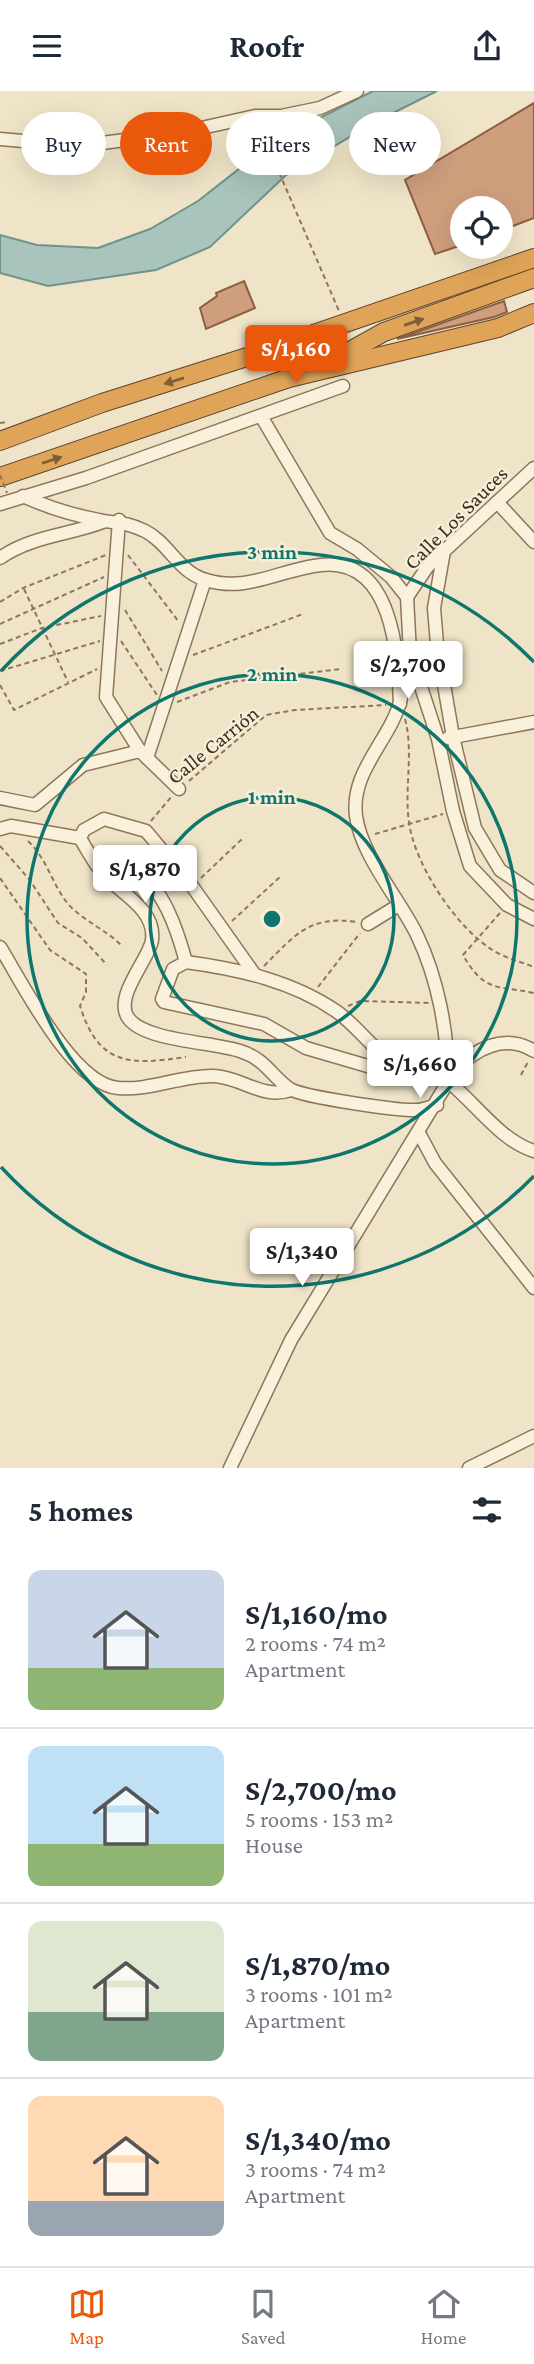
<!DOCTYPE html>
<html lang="en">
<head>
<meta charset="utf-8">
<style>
  :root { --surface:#fff; --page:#f6f6f7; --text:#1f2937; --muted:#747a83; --line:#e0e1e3; --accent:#ea580c }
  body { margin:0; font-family:"Crimson Pro",serif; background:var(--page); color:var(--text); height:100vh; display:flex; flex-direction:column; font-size:26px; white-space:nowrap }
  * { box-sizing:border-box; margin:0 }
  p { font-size:23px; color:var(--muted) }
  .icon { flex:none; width:38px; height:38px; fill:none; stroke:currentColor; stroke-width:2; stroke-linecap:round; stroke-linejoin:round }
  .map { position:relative; height:1377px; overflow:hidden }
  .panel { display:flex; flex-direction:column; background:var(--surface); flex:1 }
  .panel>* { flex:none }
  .banner { position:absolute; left:21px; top:21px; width:494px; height:63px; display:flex; gap:14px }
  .buttons { position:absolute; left:450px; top:105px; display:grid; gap:14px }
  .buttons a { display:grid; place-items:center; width:63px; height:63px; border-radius:50%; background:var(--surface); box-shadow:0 7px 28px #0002; font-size:35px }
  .price { position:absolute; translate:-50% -60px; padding:0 16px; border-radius:7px; background:#fff; color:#222; font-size:23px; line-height:46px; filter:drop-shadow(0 2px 4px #0008) }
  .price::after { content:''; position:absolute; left:50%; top:42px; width:21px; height:16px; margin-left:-10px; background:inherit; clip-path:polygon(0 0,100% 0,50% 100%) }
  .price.active { background:var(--accent); color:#fff }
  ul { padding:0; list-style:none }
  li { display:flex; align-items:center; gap:21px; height:175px; padding:0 28px }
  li+li { border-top:2px solid var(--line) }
  li span { display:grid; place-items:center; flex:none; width:196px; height:140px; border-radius:14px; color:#555 }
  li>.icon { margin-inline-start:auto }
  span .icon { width:84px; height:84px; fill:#fffc; stroke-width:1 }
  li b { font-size:30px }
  h2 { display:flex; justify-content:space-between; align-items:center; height:84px; padding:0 28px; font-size:30px }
  .pill { padding:0 24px; border-radius:32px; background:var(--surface); box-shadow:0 7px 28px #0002; font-size:24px; line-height:63px }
  .pill.active { background:var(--accent); color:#fff }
  header { display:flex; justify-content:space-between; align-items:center; height:91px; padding:0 28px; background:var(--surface); font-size:32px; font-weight:700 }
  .tabs { display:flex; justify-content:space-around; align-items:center; height:98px; border-top:2px solid var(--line); background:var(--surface); font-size:19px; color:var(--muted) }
  .tabs a { display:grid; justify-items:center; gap:4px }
  .tabs .active { color:var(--accent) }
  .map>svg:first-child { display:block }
  .water { fill:#a9c4bc; stroke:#6f938a; stroke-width:2 }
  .building { fill:#cf9f7d; stroke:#8d5f41; stroke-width:2 }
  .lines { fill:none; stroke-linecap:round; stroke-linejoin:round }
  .minor-casing { stroke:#8d765c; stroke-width:15 }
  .highway-casing { stroke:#5b4430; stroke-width:20 }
  .path { stroke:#8d765c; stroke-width:2; stroke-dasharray:5 3.5; stroke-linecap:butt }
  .minor { stroke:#faf1dc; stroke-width:12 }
  .highway { stroke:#e0a458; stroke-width:18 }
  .path-bridge { stroke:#8d765c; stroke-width:2; stroke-dasharray:5 3.5; stroke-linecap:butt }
  .oneway { fill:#7e5d36 }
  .ring { fill:none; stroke:#0f766e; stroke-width:3.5 }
  .labels { text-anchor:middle; stroke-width:5; stroke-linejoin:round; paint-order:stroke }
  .street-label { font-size:21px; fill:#3d2e20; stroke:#f7eed8 }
  .centre { fill:#0f766e; stroke:#f7eed8; stroke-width:3.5 }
  .ring-label { font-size:21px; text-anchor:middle; font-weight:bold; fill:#0f766e; stroke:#f7eed8; stroke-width:5; stroke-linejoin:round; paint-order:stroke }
</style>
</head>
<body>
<header><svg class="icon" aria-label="menu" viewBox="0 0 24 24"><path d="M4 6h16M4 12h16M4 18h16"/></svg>Roofr<svg class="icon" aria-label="share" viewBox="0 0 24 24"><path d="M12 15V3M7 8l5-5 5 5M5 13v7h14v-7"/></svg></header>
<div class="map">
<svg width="534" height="1377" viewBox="0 0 534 1377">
  <rect width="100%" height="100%" fill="#f0e4c8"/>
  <path class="water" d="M373,0H437L373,32L285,85L210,156L156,179L48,195L0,182V144L37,154L98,157L150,138L198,110L276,49Z"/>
  <g class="building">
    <path d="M534,12V127L500,140V117H462V154L435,163L405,89Z"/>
    <path d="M244,190L255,217L206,238L200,217L217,205L216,202Z"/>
    <path d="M504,210L507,221L494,226L397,248Z"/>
  </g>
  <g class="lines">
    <defs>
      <g id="minor">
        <path d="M0,48L79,55L179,42L255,25H281L320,17L357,0"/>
        <path d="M261,325L330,442L357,458L391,486L407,506L410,562L438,648L453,720L470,775L507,814L534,828"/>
        <path d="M23,405C47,416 72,424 99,429C117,433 124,430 145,440C169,452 178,481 206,489C247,502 281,478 321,474C393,466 398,563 400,613"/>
        <path d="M497,411L534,451"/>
        <path d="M0,413L86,387L343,295"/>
        <path d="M119,429L106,606L140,660L179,698"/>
        <path d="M444,460L434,517L437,553L453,646L475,737L500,779L534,802"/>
        <path d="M0,467C31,445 69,444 103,431"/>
        <path d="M407,506L428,475L534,377"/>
        <path d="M401,607C392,648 350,679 356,725C361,764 400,809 417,844C438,888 448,941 448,990"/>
        <path d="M448,647L534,631"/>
        <path d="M147,667L205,489"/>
        <path d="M0,707L35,714L83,674L140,660"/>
        <path d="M0,738L11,735L80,747"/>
        <path d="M92,766C106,768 122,769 134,777C164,798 177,838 186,871"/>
        <path d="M368,833L399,814"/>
        <path d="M0,856C22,891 72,993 118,997C150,1000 182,984 214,985C242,986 262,1009 291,999"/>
        <path d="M186,871C238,878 292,890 336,920C352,931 365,948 380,961L381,970L371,976L306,957L264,933L164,911L162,908L173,878Z"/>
        <path d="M255,884L192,795L146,740L104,728L84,739L80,747C87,759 94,772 103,783C120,802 156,818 152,849C149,869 112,907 129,928C146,950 213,951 240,960C266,968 272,986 290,998C303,1006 399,1020 416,1019C423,1019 430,1016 437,1014"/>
        <path d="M448,990C475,1012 501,1050 534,1060"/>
        <path d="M419,1042L435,1072L534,1197"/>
        <path d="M230,1377L291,1249L454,981C475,957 505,942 534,960"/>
        <path d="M469,1377L534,1345"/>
      </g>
      <g id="highway">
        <path d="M330,271L384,241L534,187"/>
        <path d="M0,350L102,312L247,266L534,167"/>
        <path d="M0,386L289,287L498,237L534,222"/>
      </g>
    </defs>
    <use href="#minor" class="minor-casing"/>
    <use href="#highway" class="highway-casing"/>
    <g class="path">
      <path d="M259,35L339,220"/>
      <path d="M0,332L6,331"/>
      <path d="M128,464L179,531"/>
      <path d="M24,498L68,591"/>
      <path d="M0,511L23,497L106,464"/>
      <path d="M125,519L162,580"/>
      <path d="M0,533L104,486"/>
      <path d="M121,550L157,604"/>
      <path d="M0,553L42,537L101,525"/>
      <path d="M193,564L303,523"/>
      <path d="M0,580L100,550"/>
      <path d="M0,594L14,619L97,578"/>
      <path d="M177,611L230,591L341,578"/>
      <path d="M405,628C414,661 404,698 409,731C414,773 457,838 494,860C506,867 521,871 534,876"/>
      <path d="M189,690L266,624L295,619L386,614"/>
      <path d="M151,730L172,705"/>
      <path d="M375,743L443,723"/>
      <path d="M28,750C48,769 53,796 69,814C84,830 106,839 121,854"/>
      <path d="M0,755L29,788L58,832L82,847L107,874"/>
      <path d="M0,787L50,859L86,883V901L80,915C99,976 131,974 186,966"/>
      <path d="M201,787L242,748"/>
      <path d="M500,822L463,864C485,902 496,894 534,902"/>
      <path d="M232,830L281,785"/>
      <path d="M264,875C295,844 309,824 357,831"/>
      <path d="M318,896L360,842"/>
      <path d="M348,915L360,910L429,912"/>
      <path d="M521,984L529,969"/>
    </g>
    <use href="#minor" class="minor"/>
    <use href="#highway" class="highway"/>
    <path class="path-bridge" d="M0,384L7,402"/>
  </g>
  <defs><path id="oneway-solid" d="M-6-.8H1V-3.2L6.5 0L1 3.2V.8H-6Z" transform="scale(1.75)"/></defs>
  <g class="oneway">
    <use href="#oneway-solid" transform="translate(414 231) rotate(-19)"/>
    <use href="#oneway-solid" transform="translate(174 290) rotate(163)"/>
    <use href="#oneway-solid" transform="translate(52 369) rotate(-18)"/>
  </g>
  <g class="ring">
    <circle cx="272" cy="828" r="122"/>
    <circle cx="272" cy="828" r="245"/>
    <path d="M534 1085A367 367 0 0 1 1 1076M1 580A367 367 0 0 1 534 571"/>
  </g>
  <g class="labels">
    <g class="street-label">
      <text transform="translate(456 427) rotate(-45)" y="7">Calle Los Sauces</text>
      <text transform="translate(213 654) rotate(-39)" y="7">Calle Carrión</text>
    </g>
  </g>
  <circle cx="272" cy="828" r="10" class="centre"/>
  <g class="ring-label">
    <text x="272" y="468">3 min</text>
    <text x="272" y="590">2 min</text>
    <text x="272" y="713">1 min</text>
  </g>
</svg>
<div class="buttons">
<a><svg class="icon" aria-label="locate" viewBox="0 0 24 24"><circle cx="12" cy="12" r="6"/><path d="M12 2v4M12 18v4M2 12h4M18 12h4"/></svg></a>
</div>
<b class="price active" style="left:296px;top:294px">S/1,160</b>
<b class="price" style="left:408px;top:610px">S/2,700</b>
<b class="price" style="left:145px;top:814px">S/1,870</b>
<b class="price" style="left:420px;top:1009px">S/1,660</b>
<b class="price" style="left:302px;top:1197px">S/1,340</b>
<div class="banner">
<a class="pill">Buy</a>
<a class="pill active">Rent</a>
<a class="pill">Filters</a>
<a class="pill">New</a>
</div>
</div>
<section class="panel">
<h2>5 homes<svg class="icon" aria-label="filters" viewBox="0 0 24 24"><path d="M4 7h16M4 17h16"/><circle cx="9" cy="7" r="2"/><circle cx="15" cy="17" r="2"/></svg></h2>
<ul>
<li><span style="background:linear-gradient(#c9d6e8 70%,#8fb573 0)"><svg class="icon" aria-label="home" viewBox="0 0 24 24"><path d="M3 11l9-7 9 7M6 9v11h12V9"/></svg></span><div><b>S/1,160/mo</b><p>2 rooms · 74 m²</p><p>Apartment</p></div></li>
<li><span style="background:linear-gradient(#bfe0f5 70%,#8fb573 0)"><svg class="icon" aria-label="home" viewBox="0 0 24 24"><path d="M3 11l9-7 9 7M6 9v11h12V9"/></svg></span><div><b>S/2,700/mo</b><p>5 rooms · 153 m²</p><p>House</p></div></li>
<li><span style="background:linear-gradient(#dfe7d0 65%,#7fa58c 0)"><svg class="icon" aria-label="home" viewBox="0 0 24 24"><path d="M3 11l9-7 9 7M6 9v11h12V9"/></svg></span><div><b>S/1,870/mo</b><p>3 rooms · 101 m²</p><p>Apartment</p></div></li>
<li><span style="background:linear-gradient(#ffd9b3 75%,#9aa5b1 0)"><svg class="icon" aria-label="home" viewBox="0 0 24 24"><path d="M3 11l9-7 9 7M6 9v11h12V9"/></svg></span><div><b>S/1,340/mo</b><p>3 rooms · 74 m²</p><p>Apartment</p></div></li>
</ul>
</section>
<nav class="tabs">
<a class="active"><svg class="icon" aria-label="map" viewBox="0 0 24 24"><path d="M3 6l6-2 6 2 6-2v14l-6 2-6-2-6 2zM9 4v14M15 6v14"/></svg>Map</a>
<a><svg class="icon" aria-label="saved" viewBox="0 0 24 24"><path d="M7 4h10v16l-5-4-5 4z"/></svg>Saved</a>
<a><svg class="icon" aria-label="home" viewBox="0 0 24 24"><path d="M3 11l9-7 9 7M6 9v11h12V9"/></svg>Home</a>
</nav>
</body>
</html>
